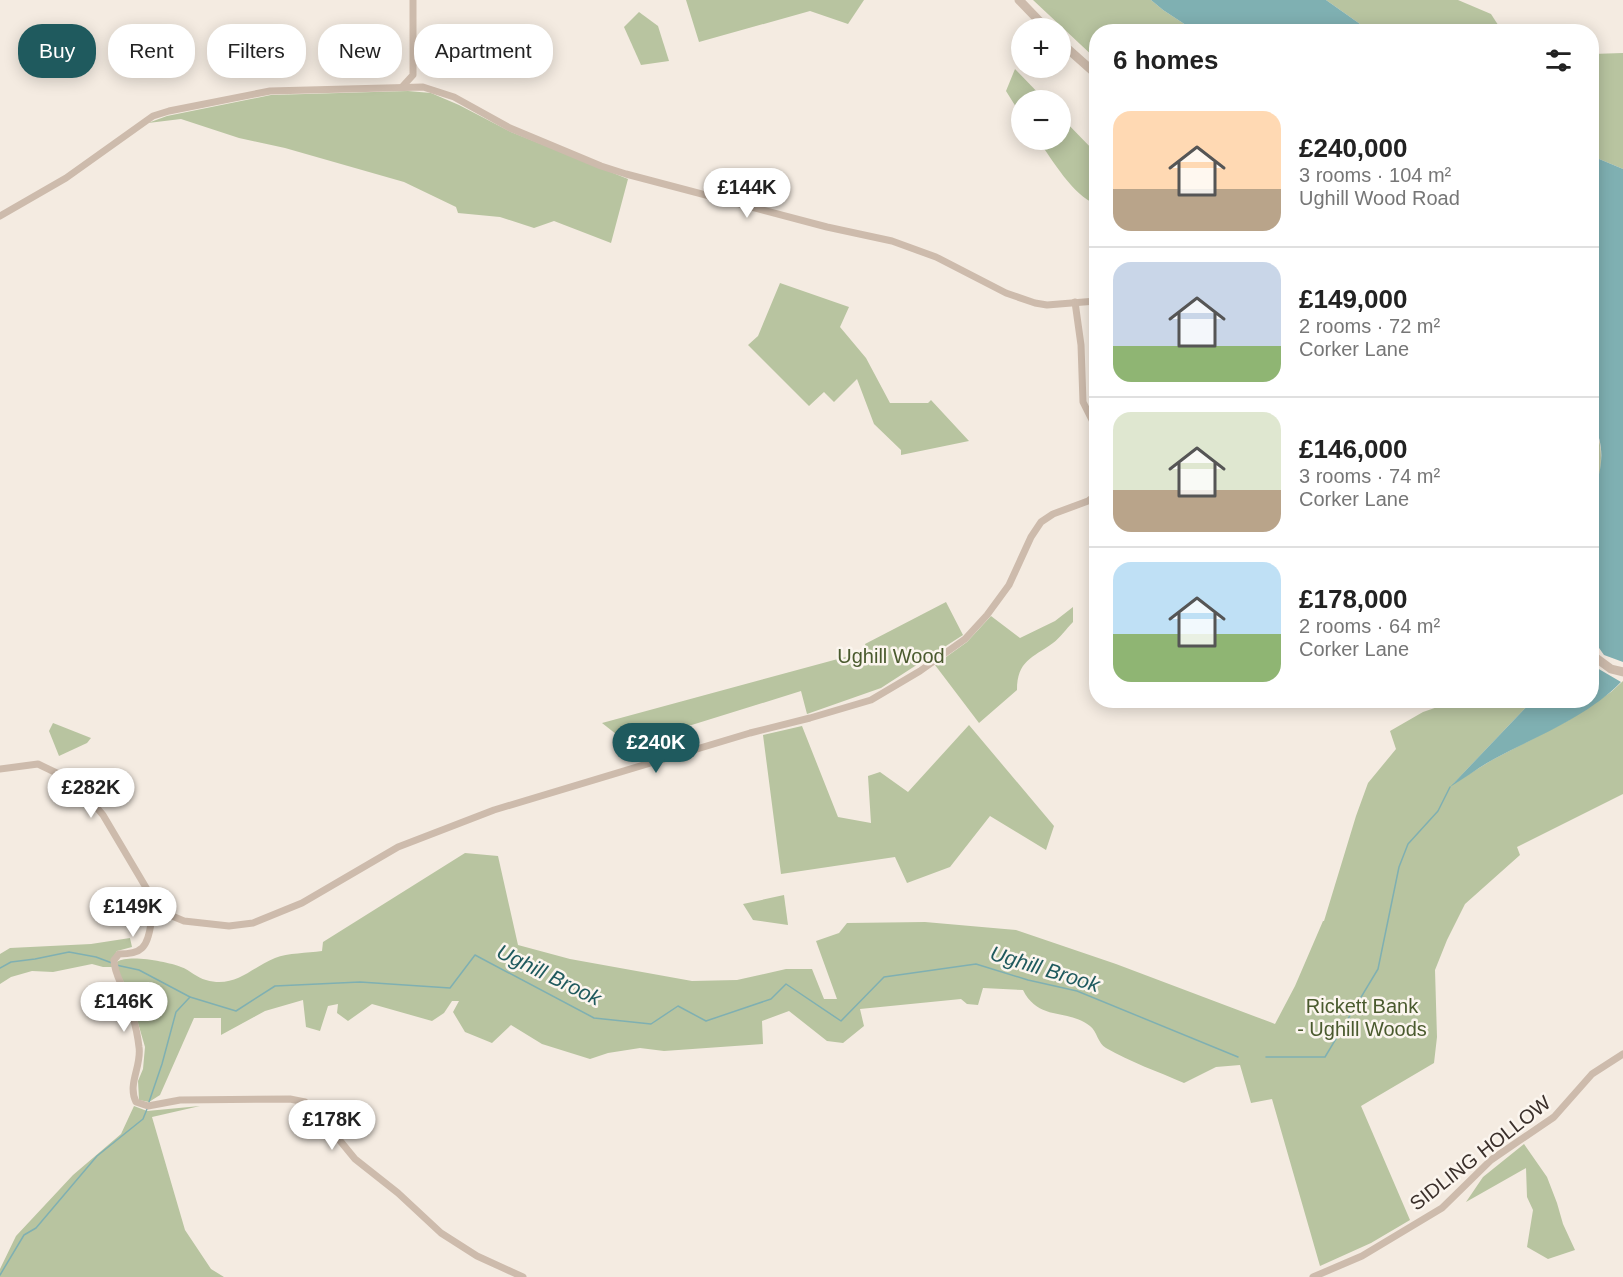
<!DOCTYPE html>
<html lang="en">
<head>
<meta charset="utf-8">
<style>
  :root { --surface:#fff; --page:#f2f2f2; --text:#222; --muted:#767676; --line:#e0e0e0; --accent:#1f5a5e }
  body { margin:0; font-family:Helvetica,sans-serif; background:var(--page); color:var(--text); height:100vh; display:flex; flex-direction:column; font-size:22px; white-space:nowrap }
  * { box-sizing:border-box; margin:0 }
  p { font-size:20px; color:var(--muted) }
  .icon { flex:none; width:33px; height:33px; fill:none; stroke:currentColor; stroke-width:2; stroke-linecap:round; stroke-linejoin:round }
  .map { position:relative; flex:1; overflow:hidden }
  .panel { position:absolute; left:1089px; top:24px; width:510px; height:684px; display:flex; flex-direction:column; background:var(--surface); border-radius:24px; box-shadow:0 3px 15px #0003 }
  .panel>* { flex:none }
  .hud { position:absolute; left:18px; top:24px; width:570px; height:54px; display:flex; gap:12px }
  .buttons { position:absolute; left:1011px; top:18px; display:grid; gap:12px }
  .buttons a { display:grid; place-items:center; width:60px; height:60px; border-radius:50%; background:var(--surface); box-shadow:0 3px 15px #0003; font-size:30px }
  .price { position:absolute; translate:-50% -51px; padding:0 14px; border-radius:21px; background:#fff; color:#222; font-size:20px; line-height:39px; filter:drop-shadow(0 2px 3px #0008) }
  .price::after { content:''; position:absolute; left:50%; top:36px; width:18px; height:14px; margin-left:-9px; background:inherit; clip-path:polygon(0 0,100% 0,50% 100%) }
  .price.current { background:var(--accent); color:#fff }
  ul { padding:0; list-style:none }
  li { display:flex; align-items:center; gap:18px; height:150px; padding:0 24px }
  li+li { border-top:2px solid var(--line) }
  li span { display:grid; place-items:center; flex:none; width:168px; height:120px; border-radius:18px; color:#555 }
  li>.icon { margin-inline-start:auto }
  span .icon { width:72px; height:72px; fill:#fffc; stroke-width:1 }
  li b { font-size:26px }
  h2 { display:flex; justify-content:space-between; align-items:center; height:72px; padding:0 24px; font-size:26px }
  .chip { padding:0 21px; border-radius:24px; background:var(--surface); box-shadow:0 3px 15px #0003; font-size:21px; line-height:54px }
  .chip.current { background:var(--accent); color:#fff }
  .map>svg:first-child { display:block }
  .green { fill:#b8c4a0 }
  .water { fill:#7fb0b2 }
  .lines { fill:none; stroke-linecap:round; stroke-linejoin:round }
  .stream { stroke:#7fb0b2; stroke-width:1.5 }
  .minor { stroke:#cdbbac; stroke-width:7 }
  .tertiary { stroke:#cdbbac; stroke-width:9 }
  .labels { text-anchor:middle; stroke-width:5; stroke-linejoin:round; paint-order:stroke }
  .park-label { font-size:20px; fill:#4a5a2e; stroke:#fbf5ee }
  .street-label { font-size:20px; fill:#3b302b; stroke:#fbf5ee }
  .water-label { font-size:21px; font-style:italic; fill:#1f5a5e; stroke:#fbf5ee }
</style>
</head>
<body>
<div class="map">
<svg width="1623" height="1277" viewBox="0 0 1623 1277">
  <rect width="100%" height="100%" fill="#f4ebe1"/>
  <g class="green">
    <path d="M686,0H864L848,24L810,11L699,42Z"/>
    <path d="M1033,0H1151L1163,10L1195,31L1096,32V59Z"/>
    <path d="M1326,0H1458L1491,14L1502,31H1370Z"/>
    <path d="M639,12L658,26L669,61L641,65L624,27Z"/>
    <path d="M1623,53V169L1592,156V54Z"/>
    <path d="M1015,69L1045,100H1022L1021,115L1006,91Z"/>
    <path d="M408,91L431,93L459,105L511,132L628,179L611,243L554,221L534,228L500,217L458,213L456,207L404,182L285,148L239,138L181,119L148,123L167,116L271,95Z"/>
    <path d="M1061,117L1096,153V204C1073,196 1052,159 1038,140H1060Z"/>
    <path d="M780,283L849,307L840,327L866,358L890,403H928L931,400L969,441L901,455V450L874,424L857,379L834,402L824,392L809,406L748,345L758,336Z"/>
    <path d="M1592,420C1608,452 1599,479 1592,512Z"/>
    <path d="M946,602L963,635L881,688L807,714L801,691L682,728L676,726L616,734L602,723L860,653L867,650L865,644Z"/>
    <path d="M1073,607V622C1066,629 1060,638 1053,643C1032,658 1017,661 1017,690L979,723L935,665L967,642L991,616L1020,638L1055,621Z"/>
    <path d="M1623,681V794L1517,847L1520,855L1465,904L1447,940L1435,970L1437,1037L1434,1063L1361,1106L1410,1220L1371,1243L1320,1266L1272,1099L1251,1103L1240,1065L1216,1067L1184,1083C1159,1072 1130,1062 1106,1048C1098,1044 1097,1031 1090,1026C1067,1008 1039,1022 1023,990L983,988L978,1005L967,1004L961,999L860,1009L864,1026L843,1043L827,1041L789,1011L762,1021L763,1044L664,1051L640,1048L608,1053L590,1059L542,1044L511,1025L492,1043L465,1032L453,1012L459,1001H452L444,1013L432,1021L372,1004L348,1021L337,1013L338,1004L328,1006L320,1031L306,1027L303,1000L265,1011L221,1035V1018H194L160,1095L149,1102L139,1100L138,1081L143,1069L145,1047L129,992L117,969V962C129,954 168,962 181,967C190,970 197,978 206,980C235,989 252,967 275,958C288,953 307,953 322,951L323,942L465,853L498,856L518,945L570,959L692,981L737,980L786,969H812L824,999H837L816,941L839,933L847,923L925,922L1016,930L1116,964L1275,1024L1295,986L1323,921H1324L1356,816L1368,783L1396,749L1390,731L1423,712L1455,701H1532L1453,784L1492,760L1569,720L1611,692Z"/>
    <path d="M53,723L91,738L87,743L59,756L49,731Z"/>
    <path d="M969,725L1054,826L1046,850L990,816L950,867L907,883L895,857L781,874L763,735L802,726L838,817L871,823L868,776L880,772L908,792Z"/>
    <path d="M784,895L788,925L753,920L743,904Z"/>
    <path d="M130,938L132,947L117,951L112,959V967H103L92,964L53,972L32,971L11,977L0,984V954L10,948L91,944Z"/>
    <path d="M134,1106L147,1111L200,1106L152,1117L185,1230L211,1269L224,1277H0V1269L16,1236L73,1175L121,1134Z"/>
    <path d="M1524,1144L1547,1177L1557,1203L1563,1224L1575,1250L1548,1259L1527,1247L1533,1210L1527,1197L1526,1168L1466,1202L1483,1177Z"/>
  </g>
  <g class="water">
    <path d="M1151,0H1326L1370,31H1195L1163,10Z"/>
    <path d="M1592,156L1623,169V662L1604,655L1592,638C1591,597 1589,555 1592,514C1594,476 1612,460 1592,420Z"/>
    <path d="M1592,665L1621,682C1587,717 1537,736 1494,759C1479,767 1465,778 1450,787L1532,701L1592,700Z"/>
  </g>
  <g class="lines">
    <g class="stream">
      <path d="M116,965L139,970L190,997L236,1011L275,986L360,982L450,988L475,955L594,1018L651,1024L678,1006L706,1021L771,999L786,984L841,1021L884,977L976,964L1028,980L1077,991L1238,1057"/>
      <path d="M0,968L11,962L35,959L69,952L96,957L112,963"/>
      <path d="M1266,1057H1325L1378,969L1399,867L1408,844L1438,811L1450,787"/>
      <path d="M149,1102L162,1064L176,1012L190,997"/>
      <path d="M0,1275L24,1235L36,1228L97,1156L143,1119L147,1109"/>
    </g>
    <g class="minor">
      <path d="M402,87L413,75V0"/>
      <path d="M0,216L66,178L153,116L169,111L270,91L423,87L454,97L510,128L601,166L626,174L827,227L892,241L936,257L1006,293L1035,303L1047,305L1096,301"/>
      <path d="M1075,302L1081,345L1083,402L1096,428"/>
      <path d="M0,769L38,764L65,777L80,788L103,815L151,896C154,907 151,940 142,948C137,953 126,954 119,954L114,960C114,973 122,984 126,996C132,1012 137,1029 139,1047C142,1066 127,1084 136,1102L148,1106L180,1100L290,1099L305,1102L314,1109L355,1159L398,1193L441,1233L477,1256L523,1277"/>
      <path d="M153,908L184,921L229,926L253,923L302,903L398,847L494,810L750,733L810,718L871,700L920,671L965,639L987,615L1009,585L1031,537L1041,522L1053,514L1088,501L1096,495"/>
      <path d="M1313,1277L1362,1256L1442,1208L1491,1160L1554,1117L1592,1074L1623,1054"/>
    </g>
    <g class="tertiary">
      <path d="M1019,0L1046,28"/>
      <path d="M1060,42L1096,74"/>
      <path d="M1592,655L1611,669L1623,672"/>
    </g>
  </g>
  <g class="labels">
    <g class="park-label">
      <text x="891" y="663">Ughill Wood</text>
      <text x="1362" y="1013">Rickett Bank<tspan x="1362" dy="23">- Ughill Woods</tspan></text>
    </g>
    <g class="street-label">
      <text transform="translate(1480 1153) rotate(-38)" y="7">SIDLING HOLLOW</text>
    </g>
    <g class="water-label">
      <text transform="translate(1045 969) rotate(17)" y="7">Ughill Brook</text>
      <text transform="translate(549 975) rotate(26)" y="7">Ughill Brook</text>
    </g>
  </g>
</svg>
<div class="buttons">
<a>+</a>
<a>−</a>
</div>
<b class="price" style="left:747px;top:219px">£144K</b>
<b class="price current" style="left:656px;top:774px">£240K</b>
<b class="price" style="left:91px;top:819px">£282K</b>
<b class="price" style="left:133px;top:938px">£149K</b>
<b class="price" style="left:124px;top:1033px">£146K</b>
<b class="price" style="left:332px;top:1151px">£178K</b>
<div class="hud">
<a class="chip current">Buy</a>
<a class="chip">Rent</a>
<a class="chip">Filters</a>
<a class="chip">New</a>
<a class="chip">Apartment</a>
</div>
<section class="panel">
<h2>6 homes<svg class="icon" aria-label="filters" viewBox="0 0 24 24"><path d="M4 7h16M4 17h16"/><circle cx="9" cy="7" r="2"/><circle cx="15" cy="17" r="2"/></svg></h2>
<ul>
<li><span style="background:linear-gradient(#ffd9b3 65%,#b9a48a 0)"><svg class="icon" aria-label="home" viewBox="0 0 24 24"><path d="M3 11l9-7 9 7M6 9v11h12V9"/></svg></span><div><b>£240,000</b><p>3 rooms · 104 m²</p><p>Ughill Wood Road</p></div></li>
<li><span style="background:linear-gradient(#c9d6e8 70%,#8fb573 0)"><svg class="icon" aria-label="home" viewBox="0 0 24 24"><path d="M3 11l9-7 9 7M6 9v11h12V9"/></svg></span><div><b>£149,000</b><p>2 rooms · 72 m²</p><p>Corker Lane</p></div></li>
<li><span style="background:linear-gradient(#dfe7d0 65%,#b9a48a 0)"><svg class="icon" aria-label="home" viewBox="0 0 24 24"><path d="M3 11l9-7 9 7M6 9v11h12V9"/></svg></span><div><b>£146,000</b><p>3 rooms · 74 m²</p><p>Corker Lane</p></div></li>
<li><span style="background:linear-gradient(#bfe0f5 60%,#8fb573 0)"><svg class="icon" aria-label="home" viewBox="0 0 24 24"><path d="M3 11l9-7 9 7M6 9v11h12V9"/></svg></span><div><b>£178,000</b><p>2 rooms · 64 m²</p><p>Corker Lane</p></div></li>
</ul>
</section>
</div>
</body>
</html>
